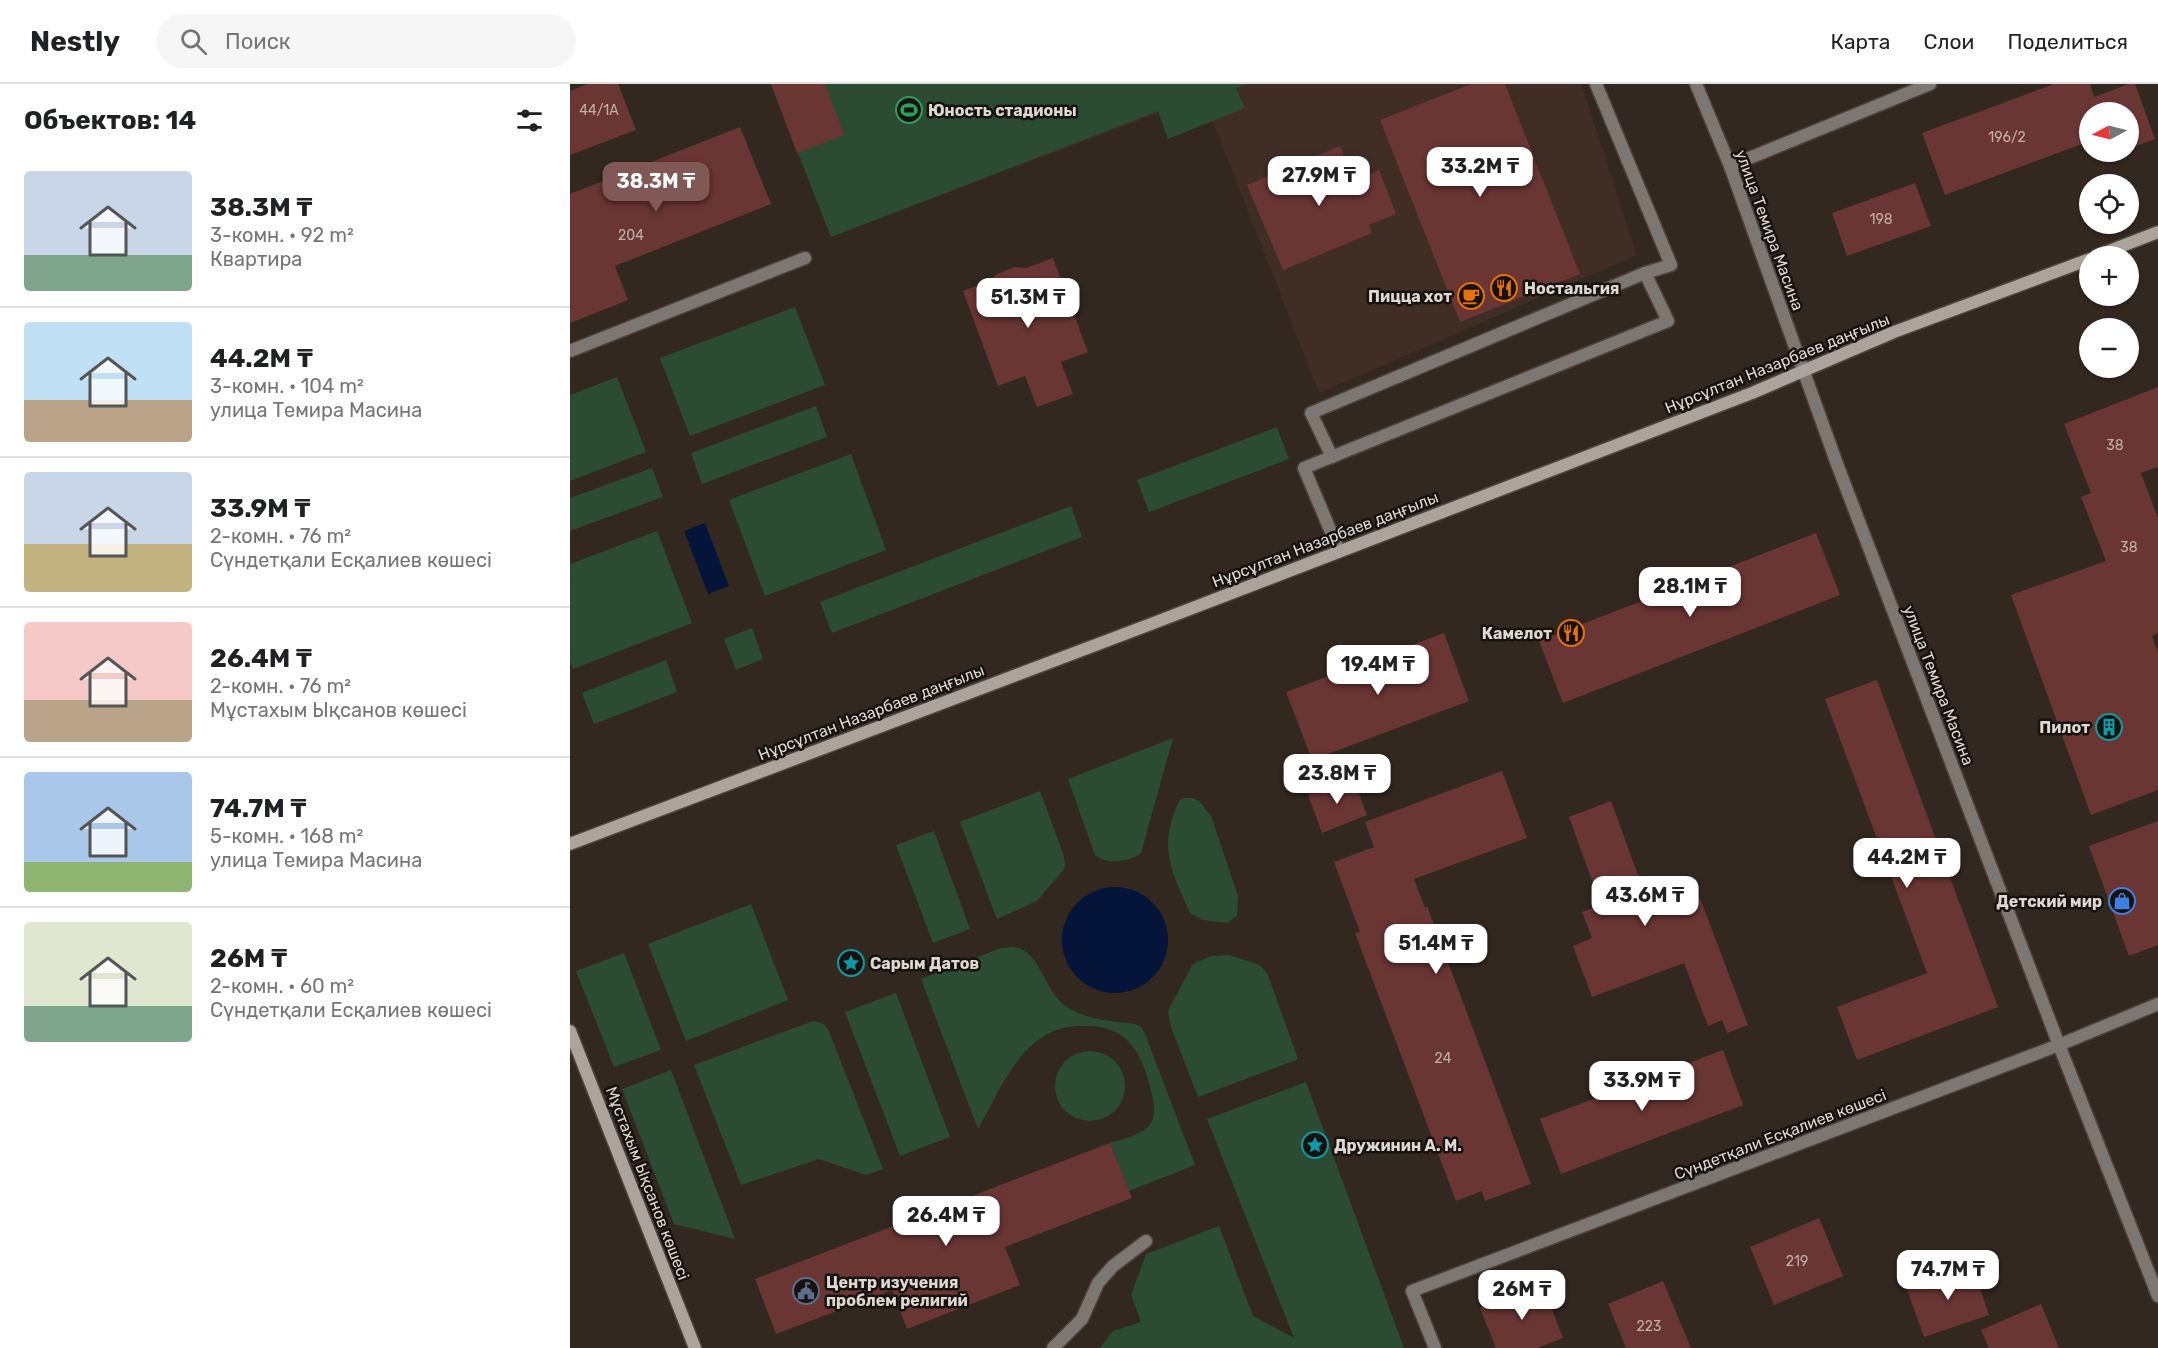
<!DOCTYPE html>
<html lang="ru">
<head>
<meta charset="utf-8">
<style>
  :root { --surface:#fff; --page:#f6f6f6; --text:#202124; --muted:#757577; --line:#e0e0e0; --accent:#805855 }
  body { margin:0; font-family:Rubik,sans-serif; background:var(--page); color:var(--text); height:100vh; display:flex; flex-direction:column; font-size:22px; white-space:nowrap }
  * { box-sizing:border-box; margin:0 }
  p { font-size:20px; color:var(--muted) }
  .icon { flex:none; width:33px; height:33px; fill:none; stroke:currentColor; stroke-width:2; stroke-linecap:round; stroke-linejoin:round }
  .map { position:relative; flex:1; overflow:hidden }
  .details { display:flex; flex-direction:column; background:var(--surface); width:570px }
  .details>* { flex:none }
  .needle { width:39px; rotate:263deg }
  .tools { position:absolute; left:1509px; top:18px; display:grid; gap:12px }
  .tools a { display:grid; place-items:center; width:60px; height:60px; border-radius:50%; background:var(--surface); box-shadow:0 2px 4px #0004; font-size:30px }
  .price { position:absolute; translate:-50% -51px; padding:0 14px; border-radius:12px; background:#fff; color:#222; font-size:20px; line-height:39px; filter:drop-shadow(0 2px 3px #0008) }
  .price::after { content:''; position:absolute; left:50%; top:36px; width:18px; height:14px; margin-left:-9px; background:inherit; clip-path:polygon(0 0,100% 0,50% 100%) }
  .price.selected { background:var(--accent); color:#fff }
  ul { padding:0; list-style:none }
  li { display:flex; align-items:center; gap:18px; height:150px; padding:0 24px }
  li+li { border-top:2px solid var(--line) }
  li span { display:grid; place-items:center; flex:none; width:168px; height:120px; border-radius:6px; color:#555 }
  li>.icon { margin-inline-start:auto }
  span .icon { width:72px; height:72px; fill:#fffc; stroke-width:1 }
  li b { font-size:26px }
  h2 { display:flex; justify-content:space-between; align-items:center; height:72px; padding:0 24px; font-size:26px }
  header { display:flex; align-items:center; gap:36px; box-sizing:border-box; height:84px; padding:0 30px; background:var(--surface); border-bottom:2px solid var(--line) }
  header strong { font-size:28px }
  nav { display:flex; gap:33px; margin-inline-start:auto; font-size:21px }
  .search { width:420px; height:54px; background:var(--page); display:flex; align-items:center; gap:15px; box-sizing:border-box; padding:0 21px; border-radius:33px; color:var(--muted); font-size:22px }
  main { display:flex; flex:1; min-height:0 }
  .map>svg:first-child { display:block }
  .commercial { fill:#402d26 }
  .green { fill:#2c4b33 }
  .water { fill:#051439 }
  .building { fill:#6a3634 }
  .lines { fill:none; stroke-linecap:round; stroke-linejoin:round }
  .lane-casing { stroke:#4e443c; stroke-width:15 }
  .street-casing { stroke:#4e443c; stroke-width:15 }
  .secondary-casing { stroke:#4e443c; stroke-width:15 }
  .lane { stroke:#7d7774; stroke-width:12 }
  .street { stroke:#7d7774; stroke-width:12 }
  .secondary { stroke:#aca39d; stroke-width:12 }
  .labels { text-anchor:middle; stroke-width:5; stroke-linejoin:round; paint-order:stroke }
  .number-label { font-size:14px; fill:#c1afaa }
  .poi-label { font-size:16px; font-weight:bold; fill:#ded7d2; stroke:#16120e; text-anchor:start }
  .street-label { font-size:16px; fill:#ded7d2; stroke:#16120e }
</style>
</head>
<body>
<header>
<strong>Nestly</strong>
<div class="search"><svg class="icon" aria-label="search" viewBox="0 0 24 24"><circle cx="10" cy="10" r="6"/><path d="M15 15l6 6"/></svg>Поиск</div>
<nav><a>Карта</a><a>Слои</a><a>Поделиться</a></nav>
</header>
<main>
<section class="details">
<h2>Объектов: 14<svg class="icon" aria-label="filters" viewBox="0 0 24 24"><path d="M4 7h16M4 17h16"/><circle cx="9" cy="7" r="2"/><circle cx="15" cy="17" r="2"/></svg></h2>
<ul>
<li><span style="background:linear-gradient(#c9d6e8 70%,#7fa58c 0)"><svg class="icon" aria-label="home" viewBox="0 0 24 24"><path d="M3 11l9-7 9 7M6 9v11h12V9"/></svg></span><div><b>38.3M ₸</b><p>3-комн. · 92 m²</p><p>Квартира</p></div></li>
<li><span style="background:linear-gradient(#bfe0f5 65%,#b9a48a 0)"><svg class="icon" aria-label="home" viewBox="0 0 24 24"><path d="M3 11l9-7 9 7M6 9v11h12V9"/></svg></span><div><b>44.2M ₸</b><p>3-комн. · 104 m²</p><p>улица Темира Масина</p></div></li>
<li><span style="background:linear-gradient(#c9d6e8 60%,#c2b280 0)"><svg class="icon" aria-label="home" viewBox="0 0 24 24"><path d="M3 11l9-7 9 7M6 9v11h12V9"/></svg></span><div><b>33.9M ₸</b><p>2-комн. · 76 m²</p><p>Сүндетқали Есқалиев көшесі</p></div></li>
<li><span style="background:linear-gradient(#f6c9c9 65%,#b9a48a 0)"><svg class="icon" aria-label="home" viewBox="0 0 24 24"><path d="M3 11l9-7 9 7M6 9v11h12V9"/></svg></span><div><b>26.4M ₸</b><p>2-комн. · 76 m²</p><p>Мұстахым Ықсанов көшесі</p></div></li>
<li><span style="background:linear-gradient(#a9c7e8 75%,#8fb573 0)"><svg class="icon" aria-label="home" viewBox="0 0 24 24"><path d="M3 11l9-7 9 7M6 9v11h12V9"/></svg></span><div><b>74.7M ₸</b><p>5-комн. · 168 m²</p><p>улица Темира Масина</p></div></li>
<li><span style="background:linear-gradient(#dfe7d0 70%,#7fa58c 0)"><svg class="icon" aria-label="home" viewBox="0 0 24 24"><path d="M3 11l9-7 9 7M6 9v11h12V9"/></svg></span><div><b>26M ₸</b><p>2-комн. · 60 m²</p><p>Сүндетқали Есқалиев көшесі</p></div></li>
</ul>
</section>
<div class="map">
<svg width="1588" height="1264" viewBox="0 0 1588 1264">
  <rect width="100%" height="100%" fill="#322820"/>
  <path class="commercial" d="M201,0H1011L1067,171L749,309L633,12L261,153Z"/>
  <g class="green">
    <path d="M201,0H677L666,4L675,24L598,55L588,27L261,153Z"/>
    <path d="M225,223L255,301L120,352L90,274Z"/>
    <path d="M47,293L76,368L0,397V311Z"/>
    <path d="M246,322L257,353L132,400L121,369Z"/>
    <path d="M707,343L719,375L579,428L567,396Z"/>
    <path d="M281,370L316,466L195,512L159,416Z"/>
    <path d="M82,384L93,413L0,447V414Z"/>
    <path d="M501,422L512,453L262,549L250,518Z"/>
    <path d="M87,447L122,539L3,585L0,578V480Z"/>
    <path d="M182,544L193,575L166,586L154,555Z"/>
    <path d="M96,576L107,608L24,640L12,609Z"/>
    <path d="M603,654L571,769C561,778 535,781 525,771L498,695Z"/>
    <path d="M470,707L494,772L495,784L467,817L427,835L390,738Z"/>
    <path d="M614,714H622L629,717L641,732L668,812L667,832L657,839L633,836L621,830C616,822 613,813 609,804C595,771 594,750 609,717Z"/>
    <path d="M364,747L400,845L363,859L326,761Z"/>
    <path d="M181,820L218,916L116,957L78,860Z"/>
    <path d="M441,863C470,864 473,905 494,921C515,936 541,937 565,940L571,943L575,950L625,1081L559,1107L540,1059C553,1055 573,1051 581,1039C587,1028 583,1014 580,1003C571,966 555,940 513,942C503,942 492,943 482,948C445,964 427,1012 408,1045L351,895L431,864Z"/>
    <path d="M54,869L91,966L44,983L6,887Z"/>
    <path d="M659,871L690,881L698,891L728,975L628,1013L601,943L598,927L623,880L641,872Z"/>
    <path d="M326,909L380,1053L330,1072L275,928Z"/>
    <path d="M243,937L254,940L258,945L313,1085L296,1091L249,1075L171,1101L124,981Z"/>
    <circle cx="520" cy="1002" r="35"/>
    <path d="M101,986L165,1155L104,1140L52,1005Z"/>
    <path d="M736,998L834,1264H530L543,1247L571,1238L561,1211L576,1170L649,1142L683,1232L724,1254L637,1035Z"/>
  </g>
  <g class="water">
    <path d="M135,439L159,502L138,510L114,447Z"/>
    <circle cx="545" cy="856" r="53"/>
  </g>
  <g class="building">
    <path d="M17,0H48L66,46L0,71V7Z"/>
    <path d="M201,0H255L274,51L227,69Z"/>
    <path d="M901,0H935L1010,190L890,238L810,36Z"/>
    <path d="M1484,0H1520L1524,13L1559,0H1565L1585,55L1558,65V28H1520V57L1375,111L1352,49Z"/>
    <path d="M170,43L201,120L45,182L58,216L0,239V110Z"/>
    <path d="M770,62L784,97L809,86L826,130L799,141L802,149L713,186L677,101Z"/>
    <path d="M1345,99L1361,142L1277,172L1262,129Z"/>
    <path d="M483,174L518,268L491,278L503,310L467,323L455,292L428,302L393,207L420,197L427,190L445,183L456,184Z"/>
    <path d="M1588,303V383L1571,389L1588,434V549L1582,552L1588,569V706L1521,731L1441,511L1536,477L1511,413L1521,409L1494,340Z"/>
    <path d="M1246,449L1270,511L993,619L969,557Z"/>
    <path d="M874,549L899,617L742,676L716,608Z"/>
    <path d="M1307,596L1428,923L1287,976L1267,923L1357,889L1255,615Z"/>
    <path d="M932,687L957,754L844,795L855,824L857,822L961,1100L915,1117L912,1107L886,1117L785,849L790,848L764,778L804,763L795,738Z"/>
    <path d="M783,694L797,731L752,749L738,711Z"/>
    <path d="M1041,717L1083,832L1130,814L1178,941L1157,949L1152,936L1138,942L1114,879L1022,913L1003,862L1022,854L1012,828L1031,821L999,733Z"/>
    <path d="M1588,737V861L1559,872L1519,762Z"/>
    <path d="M1153,966L1173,1021L991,1090L970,1035Z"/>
    <path d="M540,1059L562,1114L435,1163L450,1201L337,1245L322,1206L206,1250L185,1195Z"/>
    <path d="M1249,1134L1273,1192L1204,1221L1180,1163Z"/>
    <path d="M1402,1180L1419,1231L1354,1253L1336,1203Z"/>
    <path d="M1093,1197L1121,1264H1056L1038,1220Z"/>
    <path d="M972,1200L993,1254L967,1264H926L910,1224Z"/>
    <path d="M1471,1220L1489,1264H1419L1411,1246Z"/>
  </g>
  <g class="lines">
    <defs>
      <g id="lane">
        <path d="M1160,82L1360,0"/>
        <path d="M0,267L235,174"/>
        <path d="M762,373L741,329L1075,189L1101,181L1026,0"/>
        <path d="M769,467L734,384L1098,237L1075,189"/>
        <path d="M483,1264L512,1235L528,1199L543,1182L576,1157"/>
      </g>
      <g id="street">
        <path d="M1126,0L1160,82L1267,380L1489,961L1588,1212"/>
        <path d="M865,1264L842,1207L1489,961L1588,920"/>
      </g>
      <g id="secondary">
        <path d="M1526,172L1588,148"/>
        <path d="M0,760L581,540L1182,309L1324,248L1520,175"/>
        <path d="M0,947L125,1264"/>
      </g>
    </defs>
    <use href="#lane" class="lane-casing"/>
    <use href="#street" class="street-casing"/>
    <use href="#secondary" class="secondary-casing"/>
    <use href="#lane" class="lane"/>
    <use href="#street" class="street"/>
    <use href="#secondary" class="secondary"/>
  </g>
  <defs>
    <symbol id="stadium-ring" viewBox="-11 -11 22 22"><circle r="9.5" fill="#16120e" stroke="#2e9e5b" stroke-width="1.5"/><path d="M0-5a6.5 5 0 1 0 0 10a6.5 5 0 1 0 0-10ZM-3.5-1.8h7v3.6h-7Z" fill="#2e9e5b"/></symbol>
    <symbol id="restaurant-ring" viewBox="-11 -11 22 22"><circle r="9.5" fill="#16120e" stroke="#e8710a" stroke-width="1.5"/><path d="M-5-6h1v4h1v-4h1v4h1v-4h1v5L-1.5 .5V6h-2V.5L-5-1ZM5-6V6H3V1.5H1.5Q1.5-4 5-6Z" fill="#e8710a"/></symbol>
    <symbol id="cafe-ring" viewBox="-11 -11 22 22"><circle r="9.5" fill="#16120e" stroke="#e8710a" stroke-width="1.5"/><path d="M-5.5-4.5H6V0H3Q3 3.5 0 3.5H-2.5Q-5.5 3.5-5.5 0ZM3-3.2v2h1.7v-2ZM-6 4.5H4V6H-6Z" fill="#e8710a"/></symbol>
    <symbol id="building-ring" viewBox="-11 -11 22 22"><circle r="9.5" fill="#16120e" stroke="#0f9aa8" stroke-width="1.5"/><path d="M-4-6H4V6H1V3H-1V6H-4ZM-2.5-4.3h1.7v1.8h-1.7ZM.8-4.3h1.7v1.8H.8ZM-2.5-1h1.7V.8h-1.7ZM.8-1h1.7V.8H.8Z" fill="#0f9aa8"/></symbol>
    <symbol id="shop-ring" viewBox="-11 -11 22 22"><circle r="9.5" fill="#16120e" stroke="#3f7fe0" stroke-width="1.5"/><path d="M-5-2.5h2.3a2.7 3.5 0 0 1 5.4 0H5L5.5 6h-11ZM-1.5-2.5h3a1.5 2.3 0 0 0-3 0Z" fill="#3f7fe0"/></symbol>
    <symbol id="sight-ring" viewBox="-11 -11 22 22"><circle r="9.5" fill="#16120e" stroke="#0f9aa8" stroke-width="1.5"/><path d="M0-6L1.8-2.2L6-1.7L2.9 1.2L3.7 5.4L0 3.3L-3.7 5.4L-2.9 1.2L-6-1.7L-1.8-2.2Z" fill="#0f9aa8"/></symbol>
    <symbol id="civic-ring" viewBox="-11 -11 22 22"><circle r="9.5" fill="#16120e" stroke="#5c6f8a" stroke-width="1.5"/><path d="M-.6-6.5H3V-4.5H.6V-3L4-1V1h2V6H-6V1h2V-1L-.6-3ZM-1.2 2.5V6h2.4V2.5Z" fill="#5c6f8a"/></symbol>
  </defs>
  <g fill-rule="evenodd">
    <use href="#stadium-ring" x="324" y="11" width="30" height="30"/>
    <use href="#restaurant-ring" x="919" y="189" width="30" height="30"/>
    <use href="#cafe-ring" x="886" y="197" width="30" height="30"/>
    <use href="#restaurant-ring" x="986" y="534" width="30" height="30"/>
    <use href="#building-ring" x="1524" y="628" width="30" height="30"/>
    <use href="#shop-ring" x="1537" y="802" width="30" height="30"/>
    <use href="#sight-ring" x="266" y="864" width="30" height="30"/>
    <use href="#sight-ring" x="730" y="1046" width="30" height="30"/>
    <use href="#civic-ring" x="221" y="1192" width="30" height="30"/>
  </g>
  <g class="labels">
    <g class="number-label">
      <text x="29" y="31">44/1А</text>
      <text x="1437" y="58">196/2</text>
      <text x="1311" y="140">198</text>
      <text x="61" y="156">204</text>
      <text x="1545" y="366">38</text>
      <text x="1559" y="468">38</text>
      <text x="873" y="979">24</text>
      <text x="1227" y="1182">219</text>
      <text x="1079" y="1247">223</text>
    </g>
    <g class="poi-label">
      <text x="358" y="32">Юность стадионы</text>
      <text x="954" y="210">Ностальгия</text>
      <text x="882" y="218" text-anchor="end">Пицца хот</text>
      <text x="982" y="555" text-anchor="end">Камелот</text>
      <text x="1520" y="649" text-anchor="end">Пилот</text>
      <text x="1532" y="823" text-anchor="end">Детский мир</text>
      <text x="300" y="885">Сарым Датов</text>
      <text x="764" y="1067">Дружинин А. М.</text>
      <text x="256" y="1204">Центр изучения<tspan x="256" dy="18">проблем религий</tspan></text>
    </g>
    <g class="street-label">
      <text transform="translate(1200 146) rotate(70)" y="6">улица Темира Масина</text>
      <text transform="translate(1207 279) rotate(-22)" y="6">Нұрсұлтан Назарбаев даңғылы</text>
      <text transform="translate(755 455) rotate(-21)" y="6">Нұрсұлтан Назарбаев даңғылы</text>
      <text transform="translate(1369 601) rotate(69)" y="6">улица Темира Масина</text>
      <text transform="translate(301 628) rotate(-21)" y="6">Нұрсұлтан Назарбаев даңғылы</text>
      <text transform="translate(1210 1050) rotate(-21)" y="6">Сүндетқали Есқалиев көшесі</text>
      <text transform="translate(78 1099) rotate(69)" y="6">Мұстахым Ықсанов көшесі</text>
    </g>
  </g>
</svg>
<div class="tools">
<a><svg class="needle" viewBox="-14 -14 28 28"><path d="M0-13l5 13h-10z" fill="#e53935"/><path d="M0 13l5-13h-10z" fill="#757577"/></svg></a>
<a><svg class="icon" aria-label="locate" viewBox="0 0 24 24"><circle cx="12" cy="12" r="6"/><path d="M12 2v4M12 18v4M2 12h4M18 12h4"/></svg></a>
<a>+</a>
<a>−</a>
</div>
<b class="price" style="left:910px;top:114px">33.2M ₸</b>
<b class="price" style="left:749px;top:123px">27.9M ₸</b>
<b class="price selected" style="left:86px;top:129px">38.3M ₸</b>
<b class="price" style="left:458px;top:245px">51.3M ₸</b>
<b class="price" style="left:1120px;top:534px">28.1M ₸</b>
<b class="price" style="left:808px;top:612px">19.4M ₸</b>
<b class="price" style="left:767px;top:721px">23.8M ₸</b>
<b class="price" style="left:1337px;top:805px">44.2M ₸</b>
<b class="price" style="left:1075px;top:843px">43.6M ₸</b>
<b class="price" style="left:866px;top:891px">51.4M ₸</b>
<b class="price" style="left:1072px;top:1028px">33.9M ₸</b>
<b class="price" style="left:376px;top:1163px">26.4M ₸</b>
<b class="price" style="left:1378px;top:1217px">74.7M ₸</b>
<b class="price" style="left:952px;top:1237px">26M ₸</b>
</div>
</main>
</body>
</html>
